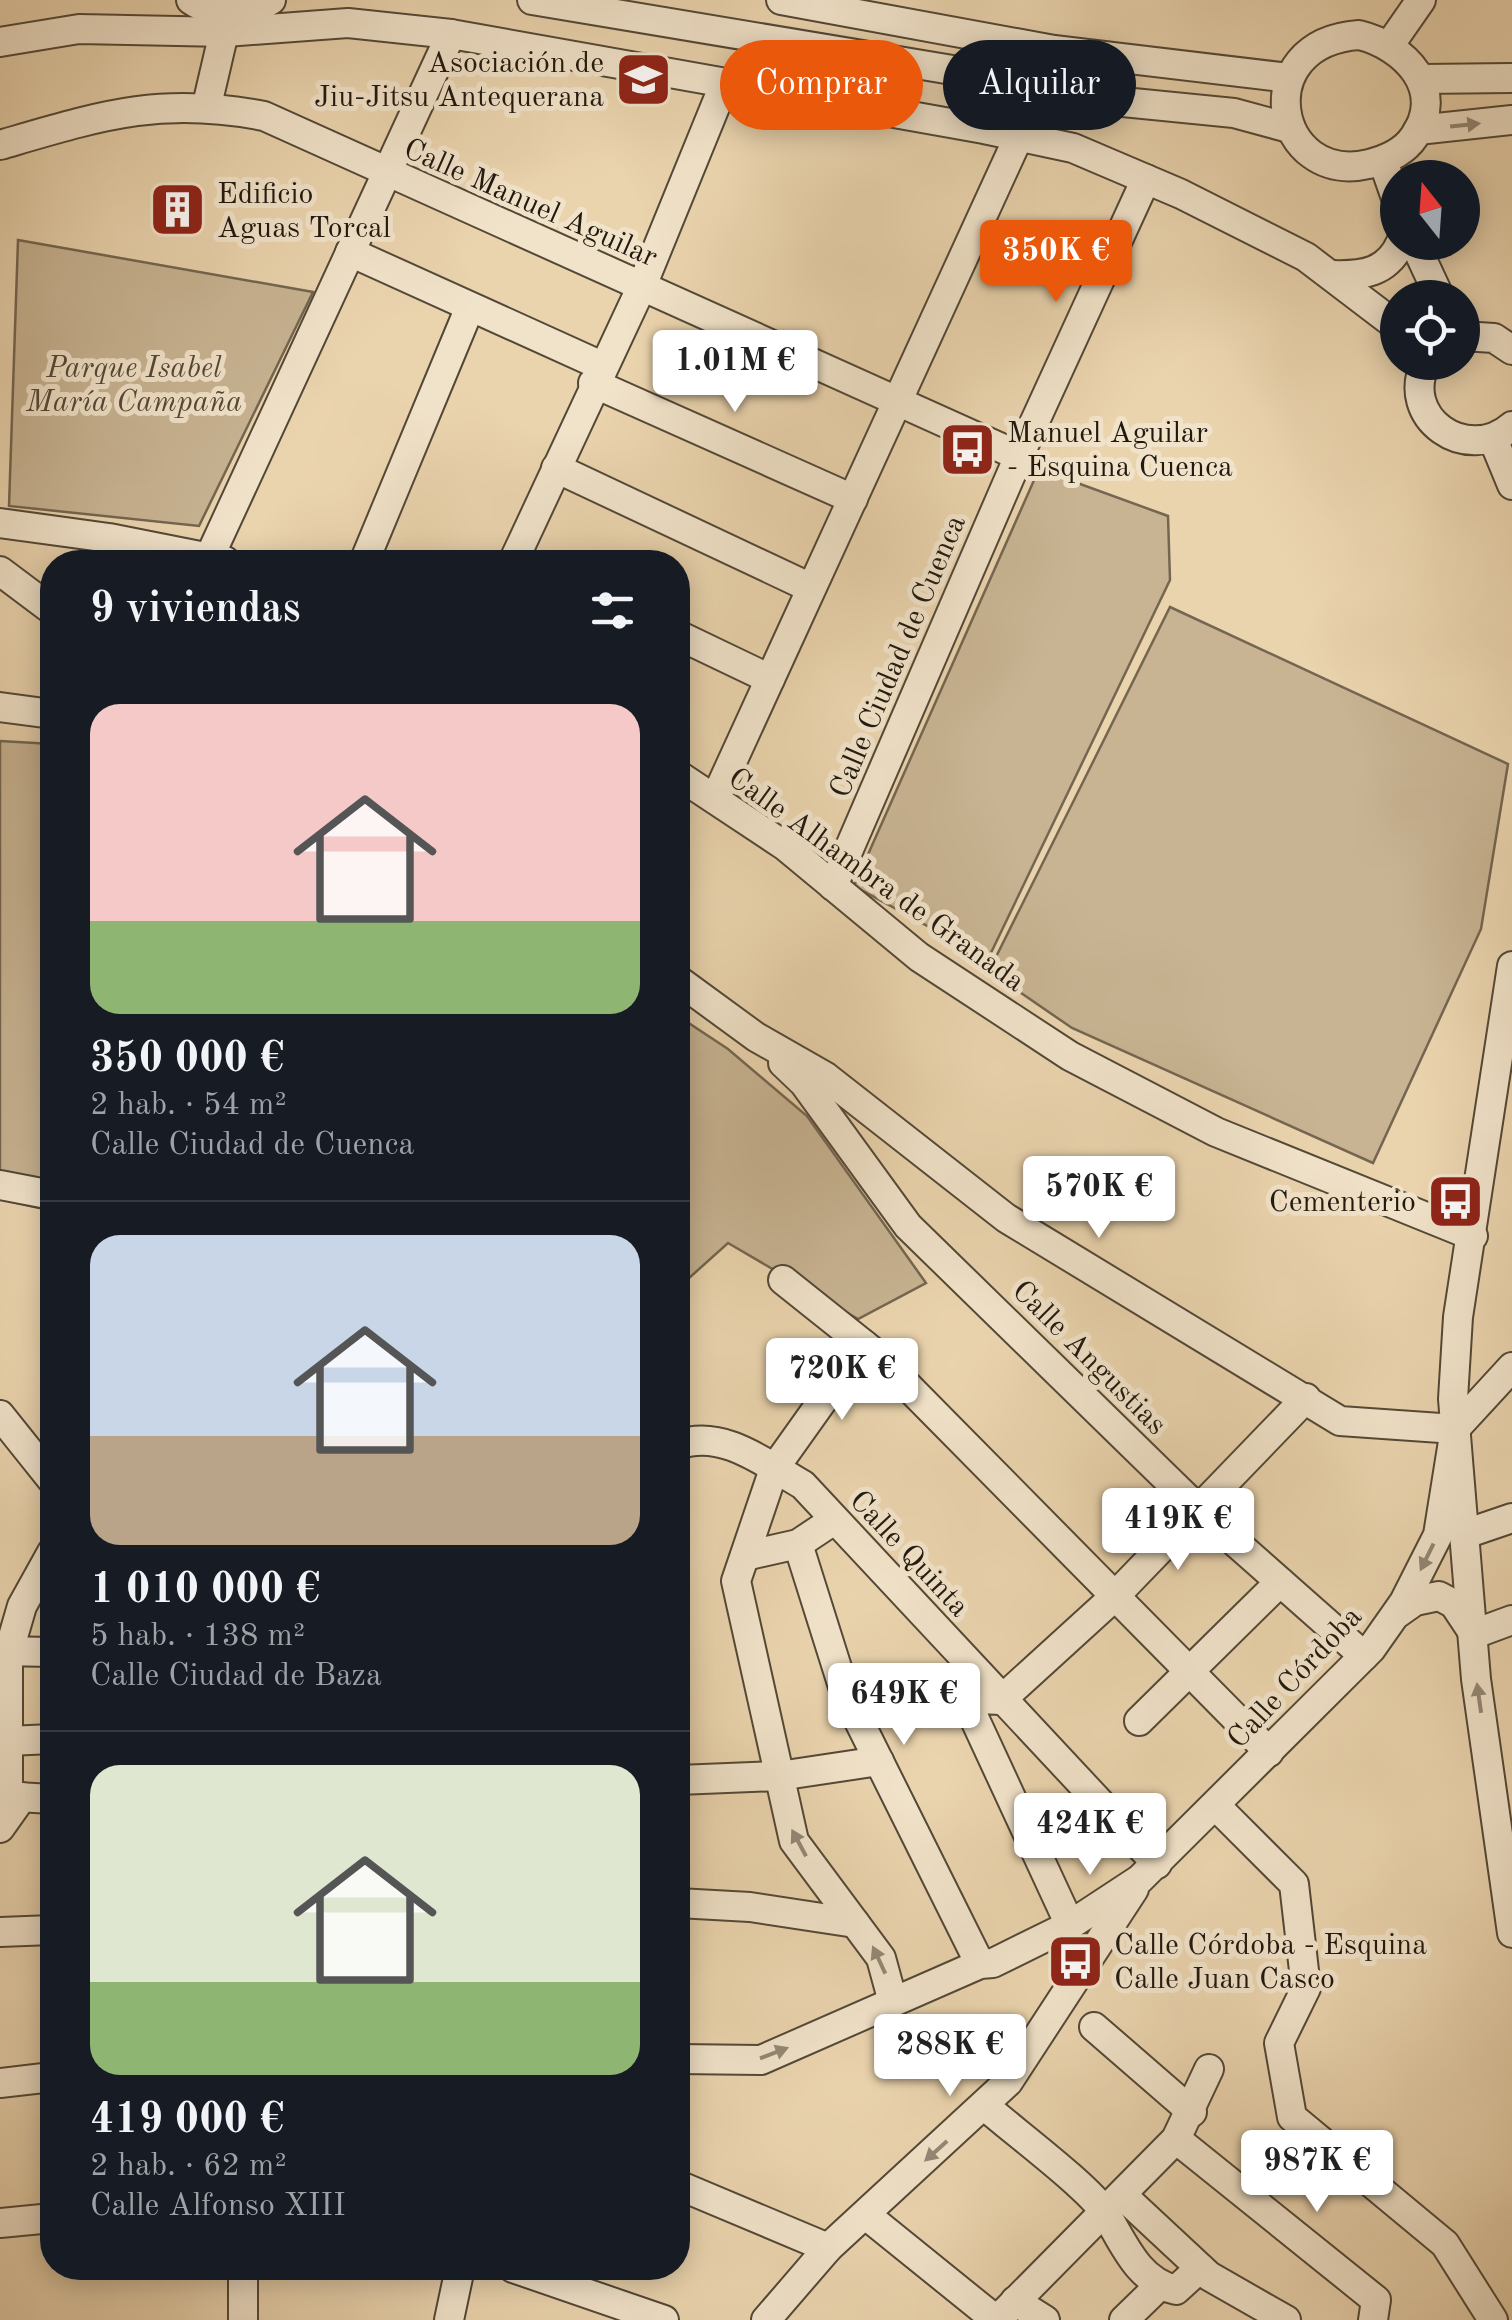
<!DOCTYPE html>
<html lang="es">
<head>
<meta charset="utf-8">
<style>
  :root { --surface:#171b24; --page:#242831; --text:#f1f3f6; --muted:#9ea1a6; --line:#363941; --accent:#ea580c }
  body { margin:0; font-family:"Old Standard TT",serif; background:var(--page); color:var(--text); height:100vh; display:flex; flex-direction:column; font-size:38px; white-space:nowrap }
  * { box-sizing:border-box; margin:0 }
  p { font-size:32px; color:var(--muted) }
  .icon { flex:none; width:55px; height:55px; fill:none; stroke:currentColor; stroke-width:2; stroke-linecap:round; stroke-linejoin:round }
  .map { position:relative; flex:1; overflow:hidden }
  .sheet { position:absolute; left:40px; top:550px; width:650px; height:1730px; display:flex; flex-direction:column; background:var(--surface); border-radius:40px; box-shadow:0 5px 25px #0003 }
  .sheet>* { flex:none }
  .guide { position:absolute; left:720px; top:40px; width:640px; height:90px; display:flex; gap:20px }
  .needle { width:65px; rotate:343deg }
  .buttons { position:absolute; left:1380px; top:160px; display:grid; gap:20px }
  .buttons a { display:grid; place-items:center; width:100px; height:100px; border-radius:50%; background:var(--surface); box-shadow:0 5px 25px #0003; font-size:50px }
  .price { position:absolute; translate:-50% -85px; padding:0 22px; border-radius:10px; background:#fff; color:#222; font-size:32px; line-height:65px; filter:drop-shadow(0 2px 5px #0008) }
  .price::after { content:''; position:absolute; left:50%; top:60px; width:30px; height:22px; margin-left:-15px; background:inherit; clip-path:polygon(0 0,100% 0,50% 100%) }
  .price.active { background:var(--accent); color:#fff }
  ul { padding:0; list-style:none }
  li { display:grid; align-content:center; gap:20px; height:530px; padding:0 50px }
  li+li { border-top:2px solid var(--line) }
  li span { display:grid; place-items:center; height:310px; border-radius:30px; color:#555 }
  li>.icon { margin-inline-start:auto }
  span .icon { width:180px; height:180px; fill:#fffc; stroke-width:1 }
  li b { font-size:42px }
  h2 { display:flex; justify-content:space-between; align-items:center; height:120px; padding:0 50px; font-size:42px }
  .tag { padding:0 35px; border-radius:45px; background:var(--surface); box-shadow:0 5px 25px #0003; font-size:35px; line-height:90px }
  .tag.active { background:var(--accent); color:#fff }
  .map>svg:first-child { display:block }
  .green { fill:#c8b493; stroke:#746651; stroke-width:2.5 }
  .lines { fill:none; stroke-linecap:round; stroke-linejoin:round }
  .minor-casing { stroke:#534837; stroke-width:32 }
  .minor { stroke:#f1e3ca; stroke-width:28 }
  .oneway { fill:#938876 }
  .labels { text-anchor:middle; stroke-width:10; stroke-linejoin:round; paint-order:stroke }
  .poi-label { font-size:30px; fill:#21190f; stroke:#f1e3ca; text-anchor:start }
  .street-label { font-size:30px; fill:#21190f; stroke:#f1e3ca }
  .park-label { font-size:30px; font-style:italic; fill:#534837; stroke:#f1e3ca }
</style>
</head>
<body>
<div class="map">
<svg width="1512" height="2320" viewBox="0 0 1512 2320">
  <rect width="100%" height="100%" fill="#ead4ae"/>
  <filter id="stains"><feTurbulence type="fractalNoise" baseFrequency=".002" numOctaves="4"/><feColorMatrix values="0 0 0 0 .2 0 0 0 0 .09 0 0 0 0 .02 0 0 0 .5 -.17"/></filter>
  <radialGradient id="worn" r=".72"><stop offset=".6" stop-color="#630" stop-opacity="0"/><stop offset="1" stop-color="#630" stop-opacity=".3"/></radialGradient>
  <g class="green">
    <path d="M18,240L313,292L199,526L9,506Z"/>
    <path d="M1039,469L1168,516L1170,580L988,959L854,886Z"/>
    <path d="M1170,607L1508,764L1481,929L1373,1163L1072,1028L989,971Z"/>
    <path d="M0,741L52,744V1211L0,1199Z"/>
    <path d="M678,1016L728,1049L807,1116L926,1283L858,1319L728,1243L678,1288Z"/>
  </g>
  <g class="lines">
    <defs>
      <g id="minor">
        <path d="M191,0C216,17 246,16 271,0"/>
        <path d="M532,0L1018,81L1123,102L1234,113L1289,128"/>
        <path d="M781,0L1054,50L1289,78"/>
        <path d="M1359,35C1405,46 1447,90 1414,137C1404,152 1385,160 1369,164C1274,186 1247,43 1359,35Z"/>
        <path d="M0,42L79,29L226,32L348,23L451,34L984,129L1073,148L1181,194L1306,257L1398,327"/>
        <path d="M1389,46L1421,0"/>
        <path d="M1421,79L1512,78"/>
        <path d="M207,105L228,15"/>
        <path d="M1418,130L1512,120"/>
        <path d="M0,145C100,116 159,96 264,116L1019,456"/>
        <path d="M1383,161L1398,204"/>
        <path d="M1414,242L1440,298"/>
        <path d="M350,252L602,366"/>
        <path d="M1332,275C1362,276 1388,273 1401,242"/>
        <path d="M1462,336L1494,338L1512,350"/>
        <path d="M1426,362C1398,418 1467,465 1512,426"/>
        <path d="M593,383L853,499"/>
        <path d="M1493,439L1512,485"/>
        <path d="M556,468L811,588"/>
        <path d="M0,523L109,538L225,561"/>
        <path d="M209,558L451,34"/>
        <path d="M364,562L470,307"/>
        <path d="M513,562L642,286L724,85"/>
        <path d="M0,571L52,610"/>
        <path d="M678,635L770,679"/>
        <path d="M0,707L52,714"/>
        <path d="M678,775L785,846L919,957L1070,1056L1216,1132L1473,1236"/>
        <path d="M715,799L1019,136"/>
        <path d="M833,886L1019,456L1146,179"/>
        <path d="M1512,966L1458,1317L1453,1399L1476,1679L1512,1933"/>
        <path d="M678,980L756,1037L826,1077L1006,1218L1340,1421L1455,1429"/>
        <path d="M783,1063L804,1083L908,1226L1200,1511L1364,1656"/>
        <path d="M0,1185L52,1195"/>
        <path d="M783,1280L877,1355L1269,1752"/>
        <path d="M863,1344L774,1469L736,1581L794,1841L881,1958L893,2002"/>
        <path d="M0,1415L52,1480"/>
        <path d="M1455,1429L1512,1367"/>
        <path d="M678,1445C722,1428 766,1464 803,1485L1157,1864"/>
        <path d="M1465,1534L1512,1518"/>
        <path d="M798,1544L845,1693L980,1964"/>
        <path d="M745,1556L798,1544L834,1520"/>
        <path d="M1398,1613L1415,1601L1439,1596L1454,1604L1474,1634L1512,1620"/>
        <path d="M0,1651L52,1652"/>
        <path d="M1001,1700L1113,1598L1306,1398"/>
        <path d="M1001,1700L979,1699L970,1709L1070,1925"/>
        <path d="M1139,1721L1280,1582"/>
        <path d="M8,1741L52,1739"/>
        <path d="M678,1780L779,1776L879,1761"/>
        <path d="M0,1796L52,1799"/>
        <path d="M8,1796V1654L22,1606L52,1552"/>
        <path d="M1216,1806L1294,1884L1306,1988L1279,2043L1292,2117L1445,2244L1493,2320"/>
        <path d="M0,1828L22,1797"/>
        <path d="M678,1903L750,1907L855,1923"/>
        <path d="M0,1932L52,1930"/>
        <path d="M1094,2027L1192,2112"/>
        <path d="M678,2059L761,2060L980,1964L993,1963L1070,1925L1140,1879L1371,1649L1404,1602L1438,1535L1455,1429"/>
        <path d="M0,2083L52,2077"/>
        <path d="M985,2106C1012,2130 1089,2187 1106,2214C1124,2244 1138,2281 1176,2290L1200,2268"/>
        <path d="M1176,2139L1376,2300L1373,2320"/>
        <path d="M678,2185L828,2248"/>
        <path d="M1122,2195L1209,2276L1286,2320"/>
        <path d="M866,2215L996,2320"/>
        <path d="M0,2223L52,2218"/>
        <path d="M243,2268V2320"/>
        <path d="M513,2268L664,2320"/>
        <path d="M1015,2301L1045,2320"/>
        <path d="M449,2320L460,2268"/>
        <path d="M766,2320L828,2248L1008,2082L1134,1889"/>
        <path d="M997,2320L1176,2139L1209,2069"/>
        <path d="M1124,2320L1159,2286"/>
      </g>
    </defs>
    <use href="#minor" class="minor-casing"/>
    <use href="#minor" class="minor"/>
  </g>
  <defs><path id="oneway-solid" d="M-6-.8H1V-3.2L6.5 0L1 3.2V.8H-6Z" transform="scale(2.5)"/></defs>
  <g class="oneway">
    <use href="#oneway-solid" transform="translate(1465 125) rotate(-6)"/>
    <use href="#oneway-solid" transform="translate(1427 1557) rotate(116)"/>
    <use href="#oneway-solid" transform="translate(1479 1698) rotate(-98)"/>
    <use href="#oneway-solid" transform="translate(799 1843) rotate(-118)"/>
    <use href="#oneway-solid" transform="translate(879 1960) rotate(-115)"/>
    <use href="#oneway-solid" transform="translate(774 2053) rotate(-21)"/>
    <use href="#oneway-solid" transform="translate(936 2151) rotate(138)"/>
  </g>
  <defs>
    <symbol id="school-square" viewBox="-11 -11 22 22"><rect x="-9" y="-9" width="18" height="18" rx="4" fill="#8f2418" stroke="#f1e3ca"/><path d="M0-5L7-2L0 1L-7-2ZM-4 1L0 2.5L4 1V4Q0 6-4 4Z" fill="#fff"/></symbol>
    <symbol id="building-square" viewBox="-11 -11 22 22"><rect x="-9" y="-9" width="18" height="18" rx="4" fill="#8f2418" stroke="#f1e3ca"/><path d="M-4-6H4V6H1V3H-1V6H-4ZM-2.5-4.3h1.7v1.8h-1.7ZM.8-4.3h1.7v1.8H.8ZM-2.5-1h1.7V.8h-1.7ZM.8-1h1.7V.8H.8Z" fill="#fff"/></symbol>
    <symbol id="bus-square" viewBox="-11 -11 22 22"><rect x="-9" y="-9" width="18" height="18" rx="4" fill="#8f2418" stroke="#f1e3ca"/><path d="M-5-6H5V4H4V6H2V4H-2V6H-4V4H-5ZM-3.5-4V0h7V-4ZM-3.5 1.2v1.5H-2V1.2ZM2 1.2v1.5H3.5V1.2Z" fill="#fff"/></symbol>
  </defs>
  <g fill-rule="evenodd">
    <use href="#school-square" x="612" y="48" width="63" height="63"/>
    <use href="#building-square" x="146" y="178" width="63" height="63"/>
    <use href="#bus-square" x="936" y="418" width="63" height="63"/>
    <use href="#bus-square" x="1424" y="1170" width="63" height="63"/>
    <use href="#bus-square" x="1044" y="1930" width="63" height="63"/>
  </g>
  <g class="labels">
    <g class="poi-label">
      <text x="604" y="72" text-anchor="end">Asociación de<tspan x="604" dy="34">Jiu-Jitsu Antequerana</tspan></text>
      <text x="217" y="203">Edificio<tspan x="217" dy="34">Aguas Torcal</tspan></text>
      <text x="1007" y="442">Manuel Aguilar<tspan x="1007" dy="34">- Esquina Cuenca</tspan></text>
      <text x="1416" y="1211" text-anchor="end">Cementerio</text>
      <text x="1114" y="1954">Calle Córdoba - Esquina<tspan x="1114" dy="34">Calle Juan Casco</tspan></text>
    </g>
    <g class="street-label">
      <text transform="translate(531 202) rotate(24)" y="10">Calle Manuel Aguilar</text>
      <text transform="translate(897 656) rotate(-67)" y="10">Calle Ciudad de Cuenca</text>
      <text transform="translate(877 879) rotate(36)" y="10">Calle Alhambra de Granada</text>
      <text transform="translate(1090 1357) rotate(45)" y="10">Calle Angustias</text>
      <text transform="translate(910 1553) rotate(47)" y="10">Calle Quinta</text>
      <text transform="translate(1294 1677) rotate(-47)" y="10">Calle Córdoba</text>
    </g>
    <g class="park-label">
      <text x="134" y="377">Parque Isabel<tspan x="134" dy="34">María Campaña</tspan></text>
    </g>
  </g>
  <rect width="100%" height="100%" filter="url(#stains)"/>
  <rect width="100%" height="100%" fill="url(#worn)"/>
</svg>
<div class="buttons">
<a><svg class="needle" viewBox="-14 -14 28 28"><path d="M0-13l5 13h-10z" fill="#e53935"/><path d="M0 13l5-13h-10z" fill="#9ea1a6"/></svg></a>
<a><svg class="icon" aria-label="locate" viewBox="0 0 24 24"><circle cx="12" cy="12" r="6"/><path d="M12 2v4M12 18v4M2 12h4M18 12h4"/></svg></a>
</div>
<b class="price active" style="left:1056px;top:305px">350K €</b>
<b class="price" style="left:735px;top:415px">1.01M €</b>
<b class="price" style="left:1099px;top:1241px">570K €</b>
<b class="price" style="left:842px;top:1423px">720K €</b>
<b class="price" style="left:1178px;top:1573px">419K €</b>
<b class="price" style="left:904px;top:1748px">649K €</b>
<b class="price" style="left:1090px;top:1878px">424K €</b>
<b class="price" style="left:950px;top:2099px">288K €</b>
<b class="price" style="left:1317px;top:2215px">987K €</b>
<div class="guide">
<a class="tag active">Comprar</a>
<a class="tag">Alquilar</a>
</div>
<section class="sheet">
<h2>9 viviendas<svg class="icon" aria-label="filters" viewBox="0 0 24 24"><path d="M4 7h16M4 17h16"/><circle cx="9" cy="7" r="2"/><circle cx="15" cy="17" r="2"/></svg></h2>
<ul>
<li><span style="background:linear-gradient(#f6c9c9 70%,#8fb573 0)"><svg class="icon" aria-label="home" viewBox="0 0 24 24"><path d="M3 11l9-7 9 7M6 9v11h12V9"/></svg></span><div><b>350 000 €</b><p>2 hab. · 54 m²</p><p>Calle Ciudad de Cuenca</p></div></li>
<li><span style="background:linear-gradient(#c9d6e8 65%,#b9a48a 0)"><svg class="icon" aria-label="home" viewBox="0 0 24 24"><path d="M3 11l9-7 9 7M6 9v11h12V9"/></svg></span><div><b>1 010 000 €</b><p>5 hab. · 138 m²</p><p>Calle Ciudad de Baza</p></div></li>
<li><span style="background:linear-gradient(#dfe7d0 70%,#8fb573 0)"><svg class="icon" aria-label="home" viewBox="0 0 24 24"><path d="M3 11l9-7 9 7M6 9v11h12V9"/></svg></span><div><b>419 000 €</b><p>2 hab. · 62 m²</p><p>Calle Alfonso XIII</p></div></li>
</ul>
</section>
</div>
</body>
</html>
